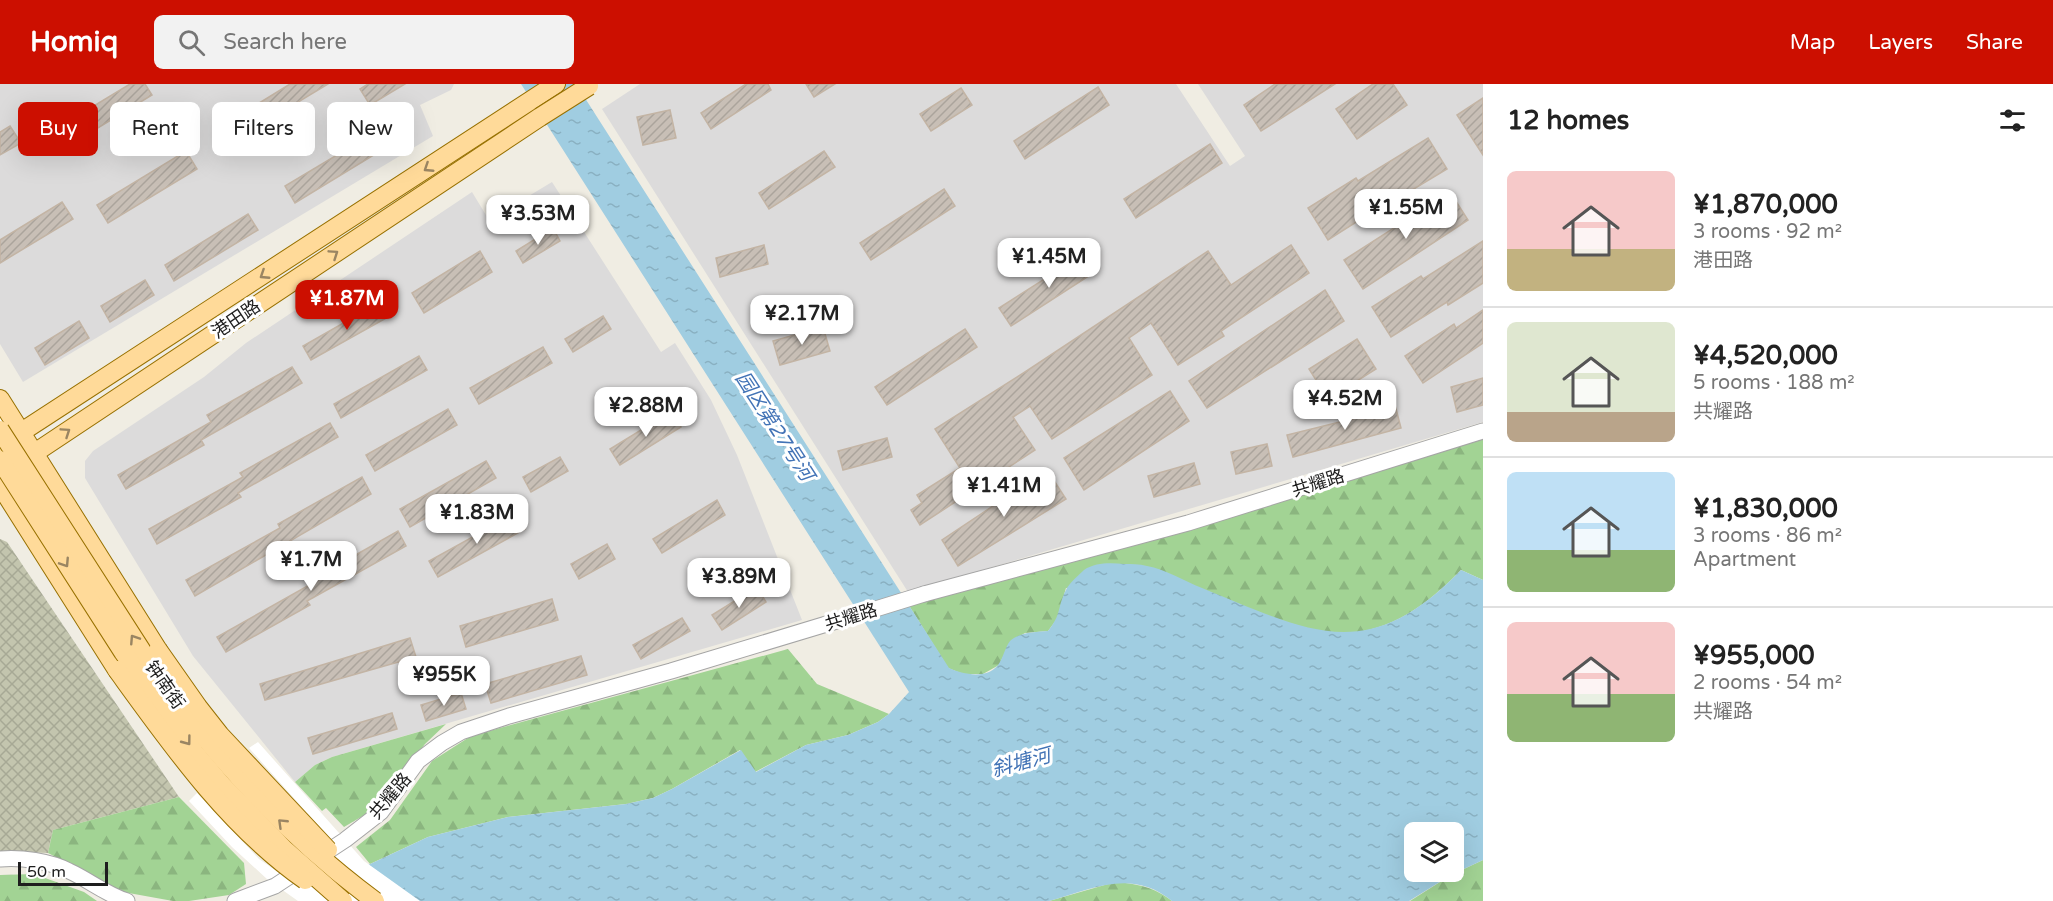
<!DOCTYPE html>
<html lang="en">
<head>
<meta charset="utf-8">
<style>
  :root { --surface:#fff; --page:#f2f2f2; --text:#222; --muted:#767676; --line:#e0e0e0; --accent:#cc0f00 }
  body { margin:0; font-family:"Varela Round","Noto Sans SC",sans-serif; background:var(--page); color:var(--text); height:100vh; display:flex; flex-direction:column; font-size:22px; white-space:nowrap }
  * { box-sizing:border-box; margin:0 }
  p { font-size:20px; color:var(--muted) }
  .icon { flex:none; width:33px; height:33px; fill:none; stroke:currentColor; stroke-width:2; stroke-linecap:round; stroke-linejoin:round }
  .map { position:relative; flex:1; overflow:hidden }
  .details { display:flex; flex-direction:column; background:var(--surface); width:570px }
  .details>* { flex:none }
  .banner { position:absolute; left:18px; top:18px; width:570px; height:54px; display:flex; gap:12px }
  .tools { position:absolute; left:1404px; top:738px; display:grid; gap:12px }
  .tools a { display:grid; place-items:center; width:60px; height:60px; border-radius:9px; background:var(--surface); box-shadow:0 6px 24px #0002; font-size:30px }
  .scale { position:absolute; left:18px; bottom:15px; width:90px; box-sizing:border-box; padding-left:6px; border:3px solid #1e1e1e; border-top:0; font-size:16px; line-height:21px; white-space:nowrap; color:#1e1e1e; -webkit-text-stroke:4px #fff; paint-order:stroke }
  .price { position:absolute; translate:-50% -51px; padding:0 14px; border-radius:12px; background:#fff; color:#222; font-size:20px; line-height:39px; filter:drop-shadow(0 2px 3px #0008) }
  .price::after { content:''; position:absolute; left:50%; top:36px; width:18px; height:14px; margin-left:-9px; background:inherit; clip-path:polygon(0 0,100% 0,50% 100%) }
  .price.selected { background:var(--accent); color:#fff }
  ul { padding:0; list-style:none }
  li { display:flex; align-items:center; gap:18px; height:150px; padding:0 24px }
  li+li { border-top:2px solid var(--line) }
  li span { display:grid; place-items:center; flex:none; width:168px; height:120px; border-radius:9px; color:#555 }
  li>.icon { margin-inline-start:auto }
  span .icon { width:72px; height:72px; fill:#fffc; stroke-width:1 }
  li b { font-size:26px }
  h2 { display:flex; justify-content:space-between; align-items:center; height:72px; padding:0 24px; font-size:26px }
  .pill { padding:0 21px; border-radius:9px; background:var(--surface); box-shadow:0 6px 24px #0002; font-size:21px; line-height:54px }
  .pill.selected { background:var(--accent); color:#fff }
  header { display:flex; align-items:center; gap:36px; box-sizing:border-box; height:84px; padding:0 30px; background:var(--accent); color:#fff }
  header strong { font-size:28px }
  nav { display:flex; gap:33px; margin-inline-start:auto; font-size:21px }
  .search { width:420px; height:54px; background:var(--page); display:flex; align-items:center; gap:15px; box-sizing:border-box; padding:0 21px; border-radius:9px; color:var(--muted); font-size:22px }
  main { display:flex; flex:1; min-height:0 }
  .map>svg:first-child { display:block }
  .residential { fill:#dcdbdb }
  .construction { fill:url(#construction-cross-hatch) }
  .forest { fill:url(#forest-firs) }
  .water { fill:url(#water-ripples); fill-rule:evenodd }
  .pier { fill:#fff }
  .building { fill:url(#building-hatch); stroke:#c3b4a4; stroke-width:1.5 }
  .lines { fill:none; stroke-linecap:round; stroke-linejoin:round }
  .minor-casing { stroke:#a5a5a5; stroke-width:17 }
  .major-casing { stroke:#987100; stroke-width:20 }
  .minor { stroke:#fff; stroke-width:15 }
  .major { stroke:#ffda99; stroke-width:18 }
  .minor-bridge-casing { stroke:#a5a5a5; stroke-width:17; stroke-linecap:butt }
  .major-bridge-casing { stroke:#987100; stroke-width:20; stroke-linecap:butt }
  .minor-bridge { stroke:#fff; stroke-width:15 }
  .major-bridge { stroke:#ffda99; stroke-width:18 }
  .oneway { stroke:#9a8562 }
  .labels { text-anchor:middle; stroke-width:6; stroke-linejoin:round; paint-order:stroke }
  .street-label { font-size:18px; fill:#1e1e1e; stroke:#fff }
  .water-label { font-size:20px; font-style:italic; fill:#4273b6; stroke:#fff }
</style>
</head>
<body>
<header>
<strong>Homiq</strong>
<div class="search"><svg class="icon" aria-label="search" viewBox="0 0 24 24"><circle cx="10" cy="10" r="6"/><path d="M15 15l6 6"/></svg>Search here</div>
<nav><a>Map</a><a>Layers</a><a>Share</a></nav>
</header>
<main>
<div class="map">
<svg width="1483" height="817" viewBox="0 0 1483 817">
  <defs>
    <pattern id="construction-cross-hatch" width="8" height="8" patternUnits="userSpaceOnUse" patternTransform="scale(1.5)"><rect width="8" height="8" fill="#c3c5ae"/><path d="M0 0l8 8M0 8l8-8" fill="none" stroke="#a7a995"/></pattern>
    <pattern id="forest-firs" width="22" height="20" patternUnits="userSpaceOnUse" patternTransform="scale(1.5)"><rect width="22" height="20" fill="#a2d394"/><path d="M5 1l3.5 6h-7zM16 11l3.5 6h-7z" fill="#8bb57f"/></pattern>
    <pattern id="water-ripples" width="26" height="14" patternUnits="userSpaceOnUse" patternTransform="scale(1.5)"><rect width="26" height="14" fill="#a0cde1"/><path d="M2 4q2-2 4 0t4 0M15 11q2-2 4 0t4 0" fill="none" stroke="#89b0c1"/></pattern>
    <pattern id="building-hatch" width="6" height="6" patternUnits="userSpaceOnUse" patternTransform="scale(1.5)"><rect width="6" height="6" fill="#c8bfb6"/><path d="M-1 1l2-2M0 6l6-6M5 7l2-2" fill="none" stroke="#aba49c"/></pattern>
  </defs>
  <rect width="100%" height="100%" fill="#f0ede3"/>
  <g class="residential">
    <path d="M0,0H454L451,6L420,21L433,52L23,298L0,260Z"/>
    <path d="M640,0H1176L1230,82L1245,72L1198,0H1483V338L908,508L602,25Z"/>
    <path d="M552,98L661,268L675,259L711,316L737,371L802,536L332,673L315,681L295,698L193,572L85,394V377L93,367L204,293L246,259L472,108L489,136Z"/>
  </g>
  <path class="construction" d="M0,455L7,458L179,713L53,746L48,769L0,767Z"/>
  <g class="forest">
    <path d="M1483,349V496L1461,486C1429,519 1391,549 1342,549C1321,549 1299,542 1279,536L1066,504L1057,535L1048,547L1025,549L1011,557L999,581L983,590H963L948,584L908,520Z"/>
    <path d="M788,565L817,600L889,630L878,638L848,651L806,661L755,688L740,666L672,705L653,714L626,720L508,733L428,753L370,780L356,763L390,736L432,677L471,652Z"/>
    <path d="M446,640L425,660L373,726L344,743L326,724L322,727L295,698L315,681L332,673Z"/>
    <path d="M179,713L244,779L246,800L229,811L189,817H173L123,808L48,769L53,746Z"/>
    <path d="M1483,776V817H1410L1451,791Z"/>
    <path d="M34,790L84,808L97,817H0V791Z"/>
    <path d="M1115,798C1138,800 1154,803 1172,817H1049Z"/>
  </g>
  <path class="water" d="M521,0H576L949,584C964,591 990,596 1000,578C1004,571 1006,561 1011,556C1021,548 1036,548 1048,547C1062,530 1057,523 1066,506C1069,499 1079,491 1084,486C1096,478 1111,479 1124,480C1131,480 1139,480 1147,482C1165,485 1184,497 1202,504C1310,548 1367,583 1461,486L1483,496V776L1451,791L1409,817H1172C1132,784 1092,805 1049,817H298L368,781L428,753L508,733L626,720L653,714L672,705L741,666L756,688L806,661L848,651L878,638L889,630L909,608ZM1414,748H1454V788H1414Z"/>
  <path class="pier" d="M0,328L157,579L320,747L335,760L249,664L258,658L364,777L420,817H298L267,795L232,763L189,717L197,709L259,775L295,800L0,382Z"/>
  <g class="building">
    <path d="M130,0H145L152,11L65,64L54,46Z"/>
    <path d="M290,0H328L245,50L235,34Z"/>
    <path d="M368,0H405L370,21L360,5Z"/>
    <path d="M746,0H768L771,6L711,45L701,29Z"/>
    <path d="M806,0H835L814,13Z"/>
    <path d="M1275,0H1335L1261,47L1244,21Z"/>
    <path d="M1373,0H1393L1407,21L1357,55L1336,25Z"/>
    <path d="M1098,3L1109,21L1025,75L1014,57Z"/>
    <path d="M961,4L972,21L931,47L920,30Z"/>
    <path d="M1483,14V71L1457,31Z"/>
    <path d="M670,26L676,54L643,61L637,33Z"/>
    <path d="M10,42L21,59L0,71V48Z"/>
    <path d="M367,53L377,69L295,119L285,102Z"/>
    <path d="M1428,54L1447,85L1384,123L1383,121L1328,156L1308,124L1356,94L1358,97Z"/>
    <path d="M1210,60L1222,79L1136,134L1124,115Z"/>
    <path d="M186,67L197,85L108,139L97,121Z"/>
    <path d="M824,67L835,83L769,125L759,109Z"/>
    <path d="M944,105L955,122L871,176L860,159Z"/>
    <path d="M1450,108L1468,136L1363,205L1344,176Z"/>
    <path d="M62,118L73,135L0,179V156Z"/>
    <path d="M248,130L258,146L174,197L165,181Z"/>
    <path d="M553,144L560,157L523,179L516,167Z"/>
    <path d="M1483,157V199L1448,221L1447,218L1391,253L1372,223L1421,192L1423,195Z"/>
    <path d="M764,161L768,180L720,193L716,174Z"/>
    <path d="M1291,161L1309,189L1221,247L1224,252L1178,281L1151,239L1129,254L1152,291L1052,355L1030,322L1013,333L1035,366L920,441L911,426L922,419L917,411L960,384L935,345L1025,288L1208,167L1231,201Z"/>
    <path d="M480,167L492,188L424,229L412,209Z"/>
    <path d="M1087,168L1098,186L1011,242L999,224Z"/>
    <path d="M145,196L154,211L110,238L101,222Z"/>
    <path d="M1325,206L1344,237L1207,324L1189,297Z"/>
    <path d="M382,217L390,232L311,276L303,262Z"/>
    <path d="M1483,226V259L1423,299L1405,272L1454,240L1456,244Z"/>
    <path d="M603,232L611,245L573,268L565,255Z"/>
    <path d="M79,237L89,254L45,281L35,264Z"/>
    <path d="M823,243L830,267L780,281L773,257Z"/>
    <path d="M965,245L977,263L887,321L875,303Z"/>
    <path d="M1357,255L1376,285L1328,315L1309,285Z"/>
    <path d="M543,263L552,279L479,320L470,304Z"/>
    <path d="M419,272L427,286L341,334L334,320Z"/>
    <path d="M292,283L302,299L201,356L204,361L126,405L118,391L211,338L207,331Z"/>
    <path d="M1483,294V321L1457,328L1451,303Z"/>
    <path d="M1170,307L1189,337L1084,406L1064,374Z"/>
    <path d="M1395,321L1401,344L1293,373L1287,351L1356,334L1355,332Z"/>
    <path d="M448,325L457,341L375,387L366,371Z"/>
    <path d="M672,327L681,343L620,381L610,365Z"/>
    <path d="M330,339L338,353L238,409L241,413L157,460L149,445L243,393L240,389Z"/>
    <path d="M887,354L892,373L843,386L838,367Z"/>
    <path d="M1267,360L1272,382L1236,390L1231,368Z"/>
    <path d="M560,373L568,387L531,408L523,393Z"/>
    <path d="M486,377L496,394L410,443L400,425Z"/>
    <path d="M1194,379L1200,400L1154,413L1148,392Z"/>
    <path d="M1047,386L1066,415L958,482L942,456Z"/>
    <path d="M362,393L371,410L195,512L186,496L280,444L278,440Z"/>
    <path d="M717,416L725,431L662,469L653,455Z"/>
    <path d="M516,429L525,445L438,493L429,477Z"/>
    <path d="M398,447L406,462L307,517L310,521L226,568L217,553L313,499L311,496Z"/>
    <path d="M607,460L615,475L579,495L571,480Z"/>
    <path d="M757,503L766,518L722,546L712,531Z"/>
    <path d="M552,515L558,536L466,563L460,542Z"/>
    <path d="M682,534L690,547L641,575L633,561Z"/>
    <path d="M410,554L416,573L265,616L260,600Z"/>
    <path d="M581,572L587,591L491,619L485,600Z"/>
    <path d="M461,609L466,625L426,637L421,621Z"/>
    <path d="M392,629L397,645L313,670L308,654Z"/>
  </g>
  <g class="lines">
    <defs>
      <g id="minor">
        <path d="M924,510L1188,439L1483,347"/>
        <path d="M0,775C21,773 49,777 69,787C89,796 105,810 127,817"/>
        <path d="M235,817L275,802L345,756L381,728L418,677L442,659L461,648L509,632L671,587L853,532"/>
      </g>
      <g id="major">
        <path d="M0,315L158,566"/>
        <path d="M0,362L556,0"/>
        <path d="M9,386L540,33"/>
        <path d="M0,401L117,586"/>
      </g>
    </defs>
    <use href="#minor" class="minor-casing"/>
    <use href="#major" class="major-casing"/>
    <use href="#minor" class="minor"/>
    <use href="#major" class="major"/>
    <defs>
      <path id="minor-bridge" d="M853,532L924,510"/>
      <g id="major-bridge">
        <path d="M540,33L589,2"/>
        <path d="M0,346L165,603C225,684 294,757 375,817"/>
        <path d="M0,376L123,568L194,668L222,701L284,765L343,817"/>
        <path d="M158,566L198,623L220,651L328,766"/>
        <path d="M117,586C172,662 228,742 305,796"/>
      </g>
    </defs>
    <use href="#minor-bridge" class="minor-bridge-casing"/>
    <use href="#major-bridge" class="major-bridge-casing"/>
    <use href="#minor-bridge" class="minor-bridge"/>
    <use href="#major-bridge" class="major-bridge"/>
  </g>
  <defs><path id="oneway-chevron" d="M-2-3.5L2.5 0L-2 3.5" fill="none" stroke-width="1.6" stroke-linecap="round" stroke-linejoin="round" transform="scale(1.5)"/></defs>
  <g class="oneway">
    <use href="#oneway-chevron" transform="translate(428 84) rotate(147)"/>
    <use href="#oneway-chevron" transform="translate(334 170) rotate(-34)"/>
    <use href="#oneway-chevron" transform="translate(264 191) rotate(147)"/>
    <use href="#oneway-chevron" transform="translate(66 348) rotate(-34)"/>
    <use href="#oneway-chevron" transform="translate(65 479) rotate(57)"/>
    <use href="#oneway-chevron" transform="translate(134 555) rotate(-123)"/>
    <use href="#oneway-chevron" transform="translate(187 657) rotate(53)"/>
    <use href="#oneway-chevron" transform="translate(282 739) rotate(-136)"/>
  </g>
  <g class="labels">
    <g class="street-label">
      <text transform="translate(236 235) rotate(-34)" y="6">港田路</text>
      <text transform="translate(1318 399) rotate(-17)" y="6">共耀路</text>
      <text transform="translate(851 533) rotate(-17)" y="6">共耀路</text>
      <text transform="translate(165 601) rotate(55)" y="6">钟南街</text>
      <text transform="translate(390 712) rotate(-50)" y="6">共耀路</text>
    </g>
    <g class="water-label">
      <text transform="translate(775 342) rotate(57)" y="7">园区第27号河</text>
      <text transform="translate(1021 678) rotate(-15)" y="7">斜塘河</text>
    </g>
  </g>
</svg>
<div class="tools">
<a><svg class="icon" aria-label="layers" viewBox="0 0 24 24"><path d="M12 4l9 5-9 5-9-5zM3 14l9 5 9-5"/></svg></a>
</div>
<div class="scale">50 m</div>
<b class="price" style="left:1406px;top:156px">¥1.55M</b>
<b class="price" style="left:538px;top:162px">¥3.53M</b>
<b class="price" style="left:1049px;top:205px">¥1.45M</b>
<b class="price selected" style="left:347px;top:247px">¥1.87M</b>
<b class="price" style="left:802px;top:262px">¥2.17M</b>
<b class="price" style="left:1345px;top:347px">¥4.52M</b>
<b class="price" style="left:646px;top:354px">¥2.88M</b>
<b class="price" style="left:1004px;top:434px">¥1.41M</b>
<b class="price" style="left:477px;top:461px">¥1.83M</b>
<b class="price" style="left:311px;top:508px">¥1.7M</b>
<b class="price" style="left:739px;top:525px">¥3.89M</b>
<b class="price" style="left:444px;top:623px">¥955K</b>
<div class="banner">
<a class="pill selected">Buy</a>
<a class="pill">Rent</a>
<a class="pill">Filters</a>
<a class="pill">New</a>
</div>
</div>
<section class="details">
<h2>12 homes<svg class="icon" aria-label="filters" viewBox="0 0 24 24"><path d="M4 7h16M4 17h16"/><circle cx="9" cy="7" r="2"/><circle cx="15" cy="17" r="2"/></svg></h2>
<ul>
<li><span style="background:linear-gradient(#f6c9c9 65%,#c2b280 0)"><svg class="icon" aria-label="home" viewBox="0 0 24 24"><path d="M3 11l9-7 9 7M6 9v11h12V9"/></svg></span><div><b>¥1,870,000</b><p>3 rooms · 92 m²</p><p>港田路</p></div></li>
<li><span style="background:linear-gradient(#dfe7d0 75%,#b9a48a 0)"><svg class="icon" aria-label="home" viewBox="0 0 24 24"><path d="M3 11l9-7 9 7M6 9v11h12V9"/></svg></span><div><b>¥4,520,000</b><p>5 rooms · 188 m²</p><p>共耀路</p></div></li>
<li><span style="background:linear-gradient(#bfe0f5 65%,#8fb573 0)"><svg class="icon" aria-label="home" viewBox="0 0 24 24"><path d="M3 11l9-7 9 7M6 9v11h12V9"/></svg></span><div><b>¥1,830,000</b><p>3 rooms · 86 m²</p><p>Apartment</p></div></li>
<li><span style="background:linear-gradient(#f6c9c9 60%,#8fb573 0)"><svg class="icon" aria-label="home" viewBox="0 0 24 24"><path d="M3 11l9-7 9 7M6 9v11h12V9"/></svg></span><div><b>¥955,000</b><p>2 rooms · 54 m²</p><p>共耀路</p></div></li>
</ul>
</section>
</main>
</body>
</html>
